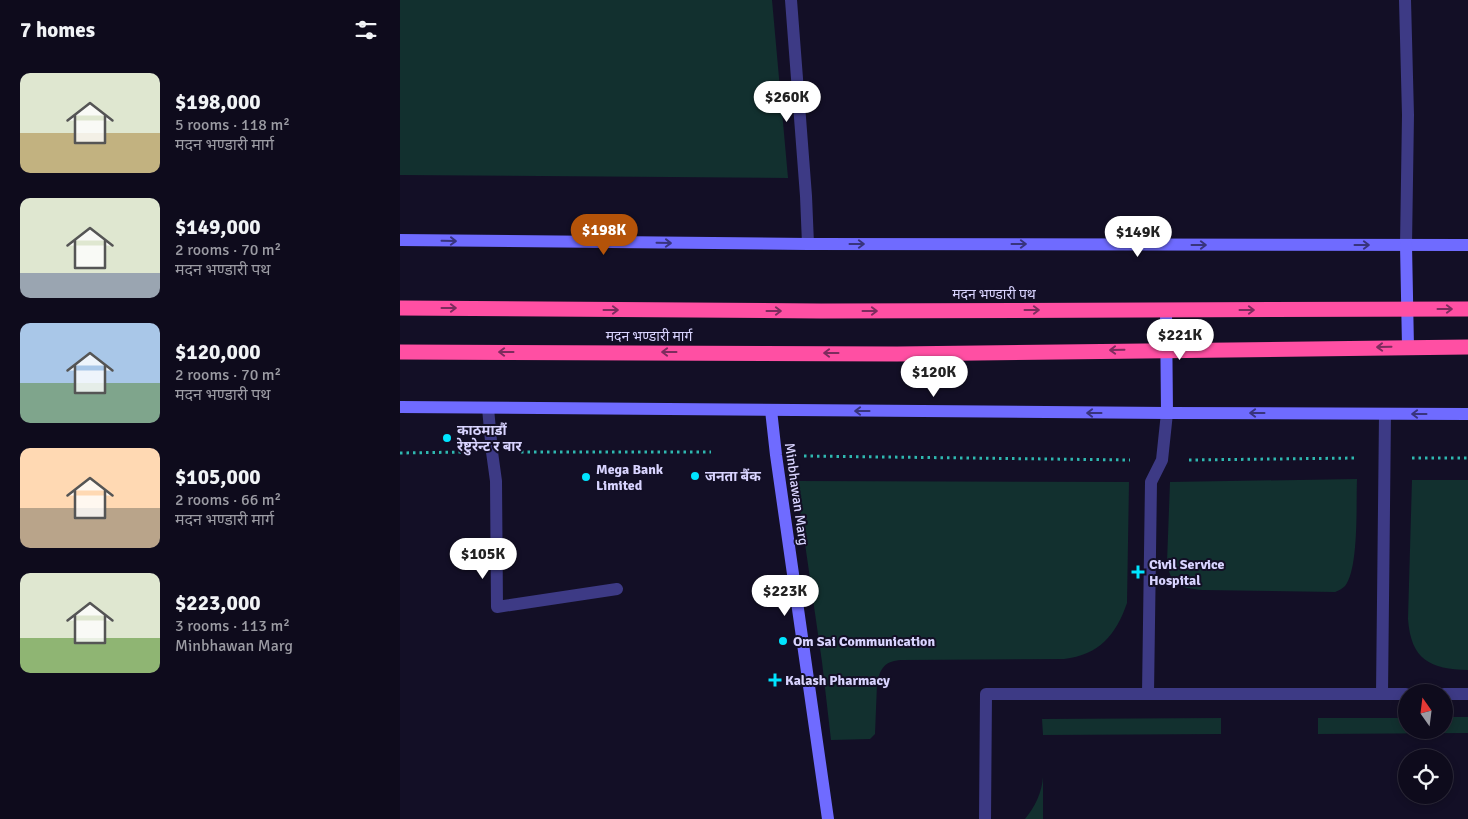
<!DOCTYPE html>
<html lang="en">
<head>
<meta charset="utf-8">
<style>
  :root { --surface:#0e0b1c; --page:#1c1929; --text:#f1f3f6; --muted:#9b9ba3; --line:#2e2b3b; --accent:#b45309 }
  body { margin:0; font-family:Signika,"Noto Sans Devanagari",sans-serif; background:var(--page); color:var(--text); height:100vh; display:flex; flex-direction:column; font-size:19px; white-space:nowrap }
  * { box-sizing:border-box; margin:0 }
  p { font-size:16px; color:var(--muted) }
  .icon { flex:none; width:28px; height:28px; fill:none; stroke:currentColor; stroke-width:2; stroke-linecap:round; stroke-linejoin:round }
  .map { position:relative; flex:1; overflow:hidden }
  .details { display:flex; flex-direction:column; background:var(--surface); width:400px }
  .details>* { flex:none }
  .needle { width:32px; rotate:346deg }
  .fabs { position:absolute; left:998px; top:684px; display:grid; gap:10px }
  .fabs a { display:grid; place-items:center; width:55px; height:55px; border-radius:50%; background:var(--surface); box-shadow:0 2px 8px #0003,0 0 0 1px var(--line); font-size:25px }
  .price { position:absolute; translate:-50% -42px; padding:0 11px; border-radius:18px; background:#fff; color:#222; font-size:16px; line-height:32px; filter:drop-shadow(0 1px 2px #0008) }
  .price::after { content:''; position:absolute; left:50%; top:30px; width:15px; height:11px; margin-left:-8px; background:inherit; clip-path:polygon(0 0,100% 0,50% 100%) }
  .price.active { background:var(--accent); color:#fff }
  ul { padding:0; list-style:none }
  li { display:flex; align-items:center; gap:15px; height:125px; padding:0 20px }
  li span { display:grid; place-items:center; flex:none; width:140px; height:100px; border-radius:10px; color:#555 }
  li>.icon { margin-inline-start:auto }
  span .icon { width:60px; height:60px; fill:#fffc; stroke-width:1 }
  li b { font-size:21px }
  h2 { display:flex; justify-content:space-between; align-items:center; height:60px; padding:0 20px; font-size:21px }
  main { display:flex; flex:1; min-height:0 }
  .map>svg:first-child { display:block }
  .green { fill:#12302f }
  .lines { fill:none; stroke-linecap:round; stroke-linejoin:round }
  .path { stroke:#2fb8b0; stroke-width:3; stroke-dasharray:2.5 4; stroke-linecap:butt }
  .lane { stroke:#3d3a85; stroke-width:12 }
  .street { stroke:#3d3a85; stroke-width:12 }
  .secondary { stroke:#6f6bff; stroke-width:12 }
  .highway { stroke:#ff4fa3; stroke-width:15 }
  .oneway { stroke:#38347d }
  .oneway2 { stroke:#7d2c5e }
  .poi-dot { fill:#00e5ff; stroke:#130f26; stroke-width:2 }
  .labels { text-anchor:middle; stroke-width:4; stroke-linejoin:round; paint-order:stroke }
  .street-label { font-size:14px; fill:#d9d4ff; stroke:#130f26 }
  .poi-label { font-size:14px; font-weight:bold; fill:#d9d4ff; stroke:#130f26; text-anchor:start }
</style>
</head>
<body>
<main>
<section class="details">
<h2>7 homes<svg class="icon" aria-label="filters" viewBox="0 0 24 24"><path d="M4 7h16M4 17h16"/><circle cx="9" cy="7" r="2"/><circle cx="15" cy="17" r="2"/></svg></h2>
<ul>
<li><span style="background:linear-gradient(#dfe7d0 60%,#c2b280 0)"><svg class="icon" aria-label="home" viewBox="0 0 24 24"><path d="M3 11l9-7 9 7M6 9v11h12V9"/></svg></span><div><b>$198,000</b><p>5 rooms · 118 m²</p><p>मदन भण्डारी मार्ग</p></div></li>
<li><span style="background:linear-gradient(#dfe7d0 75%,#9aa5b1 0)"><svg class="icon" aria-label="home" viewBox="0 0 24 24"><path d="M3 11l9-7 9 7M6 9v11h12V9"/></svg></span><div><b>$149,000</b><p>2 rooms · 70 m²</p><p>मदन भण्डारी पथ</p></div></li>
<li><span style="background:linear-gradient(#a9c7e8 60%,#7fa58c 0)"><svg class="icon" aria-label="home" viewBox="0 0 24 24"><path d="M3 11l9-7 9 7M6 9v11h12V9"/></svg></span><div><b>$120,000</b><p>2 rooms · 70 m²</p><p>मदन भण्डारी पथ</p></div></li>
<li><span style="background:linear-gradient(#ffd9b3 60%,#b9a48a 0)"><svg class="icon" aria-label="home" viewBox="0 0 24 24"><path d="M3 11l9-7 9 7M6 9v11h12V9"/></svg></span><div><b>$105,000</b><p>2 rooms · 66 m²</p><p>मदन भण्डारी मार्ग</p></div></li>
<li><span style="background:linear-gradient(#dfe7d0 65%,#8fb573 0)"><svg class="icon" aria-label="home" viewBox="0 0 24 24"><path d="M3 11l9-7 9 7M6 9v11h12V9"/></svg></span><div><b>$223,000</b><p>3 rooms · 113 m²</p><p>Minbhawan Marg</p></div></li>
</ul>
</section>
<div class="map">
<svg width="1068" height="819" viewBox="0 0 1068 819">
  <rect width="100%" height="100%" fill="#130f26"/>
  <g class="green">
    <path d="M0,0H372L388,178L0,175Z"/>
    <path d="M957,479C956,503 959,569 945,586C942,589 938,591 935,592L803,590C782,588 771,587 767,563L770,482Z"/>
    <path d="M1012,480H1068V670C1030,669 1011,660 1008,619Z"/>
    <path d="M396,481L729,482L727,603C716,635 699,655 664,659L501,660C485,661 480,668 477,684L475,734L470,739L431,740L422,662Z"/>
    <path d="M1044,717H1068V733L918,734V718H1006V730H1044Z"/>
    <path d="M821,718V734L643,735L642,719Z"/>
    <path d="M643,777V819H625C635,807 642,792 643,777Z"/>
  </g>
  <g class="lines">
    <g class="path">
      <path d="M121,452H311"/>
      <path d="M0,453L64,452"/>
      <path d="M404,456L730,460"/>
      <path d="M1012,458H1068"/>
      <path d="M789,460L958,458"/>
    </g>
    <g class="lane">
      <path d="M1005,0L1008,115L1006,245"/>
      <path d="M748,694L751,482L762,460L767,413"/>
      <path d="M982,694L985,414"/>
      <path d="M1044,694H1068"/>
      <path d="M585,819L586,694H1006"/>
    </g>
    <g class="street">
      <path d="M391,0L406,196L408,244"/>
      <path d="M88,408L92,452L96,481L97,607L217,589"/>
    </g>
    <g class="secondary">
      <path d="M0,240L408,244L1068,245"/>
      <path d="M1006,245L1008,347"/>
      <path d="M766,310L767,413"/>
      <path d="M0,407L767,413L1068,414"/>
      <path d="M371,410L376,455L428,819"/>
    </g>
    <g class="highway">
      <path d="M0,308L421,311L1068,309"/>
      <path d="M0,352L497,354L1068,347"/>
    </g>
  </g>
  <defs><path id="oneway-shaft" d="M-6 0H5M1.5-3L5.5 0L1.5 3" fill="none" stroke-width="1.6" stroke-linecap="round" stroke-linejoin="round" transform="scale(1.25)"/></defs>
  <g class="oneway">
    <use href="#oneway-shaft" transform="translate(49 241) rotate(1)"/>
    <use href="#oneway-shaft" transform="translate(264 243) rotate(1)"/>
    <use href="#oneway-shaft" transform="translate(457 244)"/>
    <use href="#oneway-shaft" transform="translate(619 244)"/>
    <use href="#oneway-shaft" transform="translate(799 245)"/>
    <use href="#oneway-shaft" transform="translate(962 245)"/>
    <use href="#oneway-shaft" transform="translate(462 411) rotate(-180)"/>
    <use href="#oneway-shaft" transform="translate(694 413) rotate(-180)"/>
    <use href="#oneway-shaft" transform="translate(857 413) rotate(-180)"/>
    <use href="#oneway-shaft" transform="translate(1019 414) rotate(-180)"/>
  </g>
  <g class="oneway2">
    <use href="#oneway-shaft" transform="translate(49 308)"/>
    <use href="#oneway-shaft" transform="translate(1045 309)"/>
    <use href="#oneway-shaft" transform="translate(211 310)"/>
    <use href="#oneway-shaft" transform="translate(632 310)"/>
    <use href="#oneway-shaft" transform="translate(847 310)"/>
    <use href="#oneway-shaft" transform="translate(374 311)"/>
    <use href="#oneway-shaft" transform="translate(470 311)"/>
    <use href="#oneway-shaft" transform="translate(984 347) rotate(179)"/>
    <use href="#oneway-shaft" transform="translate(717 350) rotate(179)"/>
    <use href="#oneway-shaft" transform="translate(106 352) rotate(-180)"/>
    <use href="#oneway-shaft" transform="translate(269 352) rotate(-180)"/>
    <use href="#oneway-shaft" transform="translate(431 353) rotate(-180)"/>
  </g>
  <g class="poi-dot">
    <circle cx="47" cy="438" r="5"/>
    <circle cx="295" cy="476" r="5"/>
    <circle cx="186" cy="477" r="5"/>
    <path d="M735.5 564.5h5v5h5v5h-5v5h-5v-5h-5v-5h5z"/>
    <circle cx="383" cy="641" r="5"/>
    <path d="M372.5 672.5h5v5h5v5h-5v5h-5v-5h-5v-5h5z"/>
  </g>
  <g class="labels">
    <g class="street-label">
      <text x="594" y="299">मदन भण्डारी पथ</text>
      <text x="249" y="341">मदन भण्डारी मार्ग</text>
      <text transform="translate(397 494) rotate(82)" y="5">Minbhawan Marg</text>
    </g>
    <g class="poi-label">
      <text x="57" y="435">काठमाडौं<tspan x="57" dy="16">रेष्टुरेन्ट र बार</tspan></text>
      <text x="196" y="474">Mega Bank<tspan x="196" dy="16">Limited</tspan></text>
      <text x="305" y="481">जनता बैंक</text>
      <text x="749" y="569">Civil Service<tspan x="749" dy="16">Hospital</tspan></text>
      <text x="393" y="646">Om Sai Communication</text>
      <text x="385" y="685">Kalash Pharmacy</text>
    </g>
  </g>
</svg>
<div class="fabs">
<a><svg class="needle" viewBox="-14 -14 28 28"><path d="M0-13l5 13h-10z" fill="#e53935"/><path d="M0 13l5-13h-10z" fill="#9b9ba3"/></svg></a>
<a><svg class="icon" aria-label="locate" viewBox="0 0 24 24"><circle cx="12" cy="12" r="6"/><path d="M12 2v4M12 18v4M2 12h4M18 12h4"/></svg></a>
</div>
<b class="price" style="left:387px;top:123px">$260K</b>
<b class="price active" style="left:204px;top:256px">$198K</b>
<b class="price" style="left:738px;top:258px">$149K</b>
<b class="price" style="left:780px;top:361px">$221K</b>
<b class="price" style="left:534px;top:398px">$120K</b>
<b class="price" style="left:83px;top:580px">$105K</b>
<b class="price" style="left:385px;top:617px">$223K</b>
</div>
</main>
</body>
</html>
